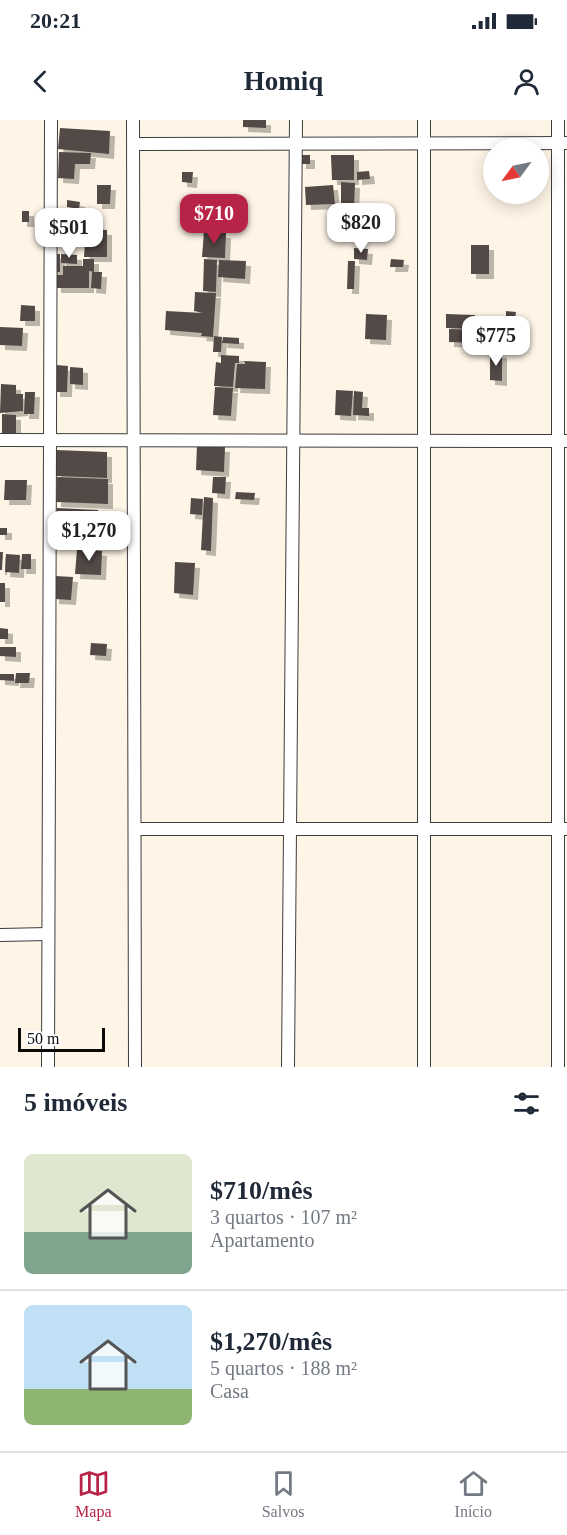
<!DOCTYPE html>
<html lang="pt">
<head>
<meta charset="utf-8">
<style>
  :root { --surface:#fff; --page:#f2f2f3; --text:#1f2937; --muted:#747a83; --line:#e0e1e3; --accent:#b82448 }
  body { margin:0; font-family:"Times New Roman",serif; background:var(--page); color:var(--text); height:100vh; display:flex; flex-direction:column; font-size:22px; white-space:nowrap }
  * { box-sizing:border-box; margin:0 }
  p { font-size:20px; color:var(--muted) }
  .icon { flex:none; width:33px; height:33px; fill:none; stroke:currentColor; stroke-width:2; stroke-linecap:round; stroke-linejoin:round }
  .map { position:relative; height:947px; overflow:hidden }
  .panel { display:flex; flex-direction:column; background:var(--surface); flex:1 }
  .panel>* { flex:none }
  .needle { width:39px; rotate:237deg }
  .controls { position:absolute; left:483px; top:18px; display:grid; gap:12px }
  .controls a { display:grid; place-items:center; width:66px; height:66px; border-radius:50%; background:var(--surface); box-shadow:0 3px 15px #0003; font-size:30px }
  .scale { position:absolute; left:18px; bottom:15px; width:87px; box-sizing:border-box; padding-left:6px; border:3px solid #0a0a0a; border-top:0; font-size:16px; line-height:21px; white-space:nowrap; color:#0a0a0a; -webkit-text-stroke:4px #fff; paint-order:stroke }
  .price { position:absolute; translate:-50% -51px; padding:0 14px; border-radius:12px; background:#fff; color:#222; font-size:20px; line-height:39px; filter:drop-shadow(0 2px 3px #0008) }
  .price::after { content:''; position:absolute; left:50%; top:36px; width:18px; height:14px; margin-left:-9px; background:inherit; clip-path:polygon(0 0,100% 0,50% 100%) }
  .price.on { background:var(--accent); color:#fff }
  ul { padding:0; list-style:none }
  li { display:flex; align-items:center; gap:18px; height:150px; padding:0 24px }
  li+li { border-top:2px solid var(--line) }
  li span { display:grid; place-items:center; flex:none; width:168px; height:120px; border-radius:9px; color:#555 }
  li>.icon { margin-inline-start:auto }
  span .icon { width:72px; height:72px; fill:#fffc; stroke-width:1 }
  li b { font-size:26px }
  h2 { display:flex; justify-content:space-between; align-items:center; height:72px; padding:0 24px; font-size:26px }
  .status { display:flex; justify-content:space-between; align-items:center; height:42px; padding:0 30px; background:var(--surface); direction:ltr }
  .status svg { height:16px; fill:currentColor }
  header { display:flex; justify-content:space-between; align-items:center; height:78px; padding:0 24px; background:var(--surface); font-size:27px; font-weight:700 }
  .menu { display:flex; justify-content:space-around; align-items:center; height:84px; border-top:2px solid var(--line); background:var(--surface); font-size:16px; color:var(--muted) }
  .menu a { display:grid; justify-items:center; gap:3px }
  .menu .on { color:var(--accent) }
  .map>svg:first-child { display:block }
  .building { fill:#524946; filter:url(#shadow) }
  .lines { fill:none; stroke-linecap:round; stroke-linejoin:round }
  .minor-casing { stroke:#3d3d3d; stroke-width:14 }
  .minor { stroke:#fff; stroke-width:12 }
</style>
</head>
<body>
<div class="status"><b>20:21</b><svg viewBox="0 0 49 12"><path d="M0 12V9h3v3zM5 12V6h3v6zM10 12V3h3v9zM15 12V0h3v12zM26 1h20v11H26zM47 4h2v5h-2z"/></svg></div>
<header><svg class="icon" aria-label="back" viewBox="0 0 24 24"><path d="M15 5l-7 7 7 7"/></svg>Homiq<svg class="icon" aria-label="person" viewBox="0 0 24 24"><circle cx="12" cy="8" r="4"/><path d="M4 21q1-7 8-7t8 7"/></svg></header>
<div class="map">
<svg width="567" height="947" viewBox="0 0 567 947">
  <defs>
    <filter id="shadow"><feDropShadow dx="5" dy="5" stdDeviation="0" flood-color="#0004"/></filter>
  </defs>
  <rect width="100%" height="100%" fill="#fff5e7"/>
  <g class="building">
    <path d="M243,0H266V8L243,7Z"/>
    <path d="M60,8L110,11L109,34L58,29Z"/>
    <path d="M59,32L91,33L90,44H75L74,59L58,58Z"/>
    <rect x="301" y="35" width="9" height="9"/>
    <path d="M331,35H354V60H332Z"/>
    <path d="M369,51L370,59L357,60V52Z"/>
    <path d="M182,52H193L192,63L182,62Z"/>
    <path d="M341,62L355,63L354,88L341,87Z"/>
    <path d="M97,65H111L110,84H97Z"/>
    <path d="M333,65L335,84L306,85L305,67Z"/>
    <path d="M67,80L80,82L79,89L67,87Z"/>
    <path d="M199,85L216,86L214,112L198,111Z"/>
    <path d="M217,85L238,87L236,107L216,106Z"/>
    <rect x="22" y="91" width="7" height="11"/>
    <path d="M56,107H79L78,120L55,119Z"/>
    <path d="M86,109L107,110V137H84Z"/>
    <path d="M204,112L226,113L225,138L202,137Z"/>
    <rect x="471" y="125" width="18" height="29"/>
    <path d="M354,128L368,129L367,140L354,139Z"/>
    <rect x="51" y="134" width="9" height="18"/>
    <path d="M61,134L77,135V144L61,143Z"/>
    <path d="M83,139H94V152L89,151V168H56V155H63V146H83Z"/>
    <path d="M204,139L217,140L216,172L203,171Z"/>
    <path d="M391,139L404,140L403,147H390Z"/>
    <path d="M219,140L246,141L245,159L218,157Z"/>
    <path d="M348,141H355L354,169H347Z"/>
    <path d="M92,152H102L101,169L91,168Z"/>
    <path d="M195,172L216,173L213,217L201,216L202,213L165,210L166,191L203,193L194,191Z"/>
    <path d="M21,185L35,186V201H20Z"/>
    <path d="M506,191L516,192L515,199L506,198Z"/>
    <path d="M366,194L387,195L386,220L365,219Z"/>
    <path d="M446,194L475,195V209L446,208Z"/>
    <rect x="492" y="196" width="12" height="31"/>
    <path d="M0,207L23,208L22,226L0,225Z"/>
    <path d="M449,209L475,210L474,223L449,222Z"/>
    <path d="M214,216L222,217L221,232H213Z"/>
    <path d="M223,217L239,218V224L222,223Z"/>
    <path d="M490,233H502V261L490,260Z"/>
    <path d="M221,235L239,236V243H235L233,267L214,266L216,242L221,243Z"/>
    <path d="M244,241L266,242L265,269L235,268L237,244H245Z"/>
    <path d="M56,245L68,246L67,272H55Z"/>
    <path d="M70,247L83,248V265L70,264Z"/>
    <path d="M1,264L16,265V274H23V291L0,293Z"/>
    <path d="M215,267L233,268L231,296L213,295Z"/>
    <path d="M336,270L353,271L351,296L335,295Z"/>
    <path d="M354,271L363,272L362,288H369V296L353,295Z"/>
    <path d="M25,272H35L34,294H24Z"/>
    <path d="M2,294L16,295V317H2Z"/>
    <path d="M197,325L225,327L224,352L196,350Z"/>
    <path d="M56,330L107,332V358L56,356Z"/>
    <path d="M57,357L108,359V384L56,382Z"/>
    <path d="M213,357H226L225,374L212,373Z"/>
    <path d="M5,360H27L26,380H4Z"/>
    <path d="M236,372L255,373L254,380L235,379Z"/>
    <path d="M204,377L213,378L211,431L201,430Z"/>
    <path d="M191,378L203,379L202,395L190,394Z"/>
    <path d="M57,388L98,390V407H106L105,418L88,417L89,406L57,404Z"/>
    <rect x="0" y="408" width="7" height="7"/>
    <path d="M77,429L102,431L101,455L75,454Z"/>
    <path d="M0,432H3L2,450H0Z"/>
    <path d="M6,434L20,435L19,453L5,452Z"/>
    <path d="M22,434H31V449H21Z"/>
    <path d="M175,442L195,443L193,475L174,473Z"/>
    <path d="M55,456L73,457L71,480L54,479Z"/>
    <rect x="0" y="463" width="5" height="19"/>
    <path d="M0,508L8,509V519H0Z"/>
    <path d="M91,523L107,524L106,536L90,535Z"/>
    <path d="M0,527H16V537L0,536Z"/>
    <path d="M16,553H30L29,563H15Z"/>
    <path d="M0,554H14V561L0,560Z"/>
  </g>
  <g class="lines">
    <defs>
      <g id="minor">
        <path d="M133,0L135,947"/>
        <path d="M424,0V947"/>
        <path d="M134,24L567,23"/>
        <path d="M0,320L567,321"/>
        <path d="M136,709H567"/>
        <path d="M0,815L48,814"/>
        <path d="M48,947L51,0"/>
        <path d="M288,947L296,0"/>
        <path d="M558,947V0"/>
      </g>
    </defs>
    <use href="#minor" class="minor-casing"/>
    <use href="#minor" class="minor"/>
  </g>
</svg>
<div class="controls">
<a><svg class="needle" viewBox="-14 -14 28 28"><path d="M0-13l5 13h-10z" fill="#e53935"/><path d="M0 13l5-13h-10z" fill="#747a83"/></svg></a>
</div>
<div class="scale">50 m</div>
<b class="price on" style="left:214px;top:125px">$710</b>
<b class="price" style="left:361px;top:134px">$820</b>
<b class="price" style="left:69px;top:139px">$501</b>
<b class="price" style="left:496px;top:247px">$775</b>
<b class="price" style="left:89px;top:442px">$1,270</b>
</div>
<section class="panel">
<h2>5 imóveis<svg class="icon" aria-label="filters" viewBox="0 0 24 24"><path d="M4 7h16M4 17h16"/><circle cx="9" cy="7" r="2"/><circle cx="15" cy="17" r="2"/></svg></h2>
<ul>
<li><span style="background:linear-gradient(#dfe7d0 65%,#7fa58c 0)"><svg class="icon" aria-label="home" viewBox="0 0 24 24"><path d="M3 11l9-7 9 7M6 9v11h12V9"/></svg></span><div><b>$710/mês</b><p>3 quartos · 107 m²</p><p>Apartamento</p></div></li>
<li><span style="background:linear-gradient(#bfe0f5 70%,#8fb573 0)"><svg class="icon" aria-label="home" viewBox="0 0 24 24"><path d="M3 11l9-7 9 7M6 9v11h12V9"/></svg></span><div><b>$1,270/mês</b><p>5 quartos · 188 m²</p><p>Casa</p></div></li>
</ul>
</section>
<nav class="menu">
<a class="on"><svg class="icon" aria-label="map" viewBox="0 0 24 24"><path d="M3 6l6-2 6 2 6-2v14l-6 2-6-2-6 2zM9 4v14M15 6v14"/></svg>Mapa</a>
<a><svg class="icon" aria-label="saved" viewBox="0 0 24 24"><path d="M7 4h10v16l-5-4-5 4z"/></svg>Salvos</a>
<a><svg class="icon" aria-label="home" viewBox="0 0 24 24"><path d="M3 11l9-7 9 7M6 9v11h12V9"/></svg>Início</a>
</nav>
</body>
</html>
